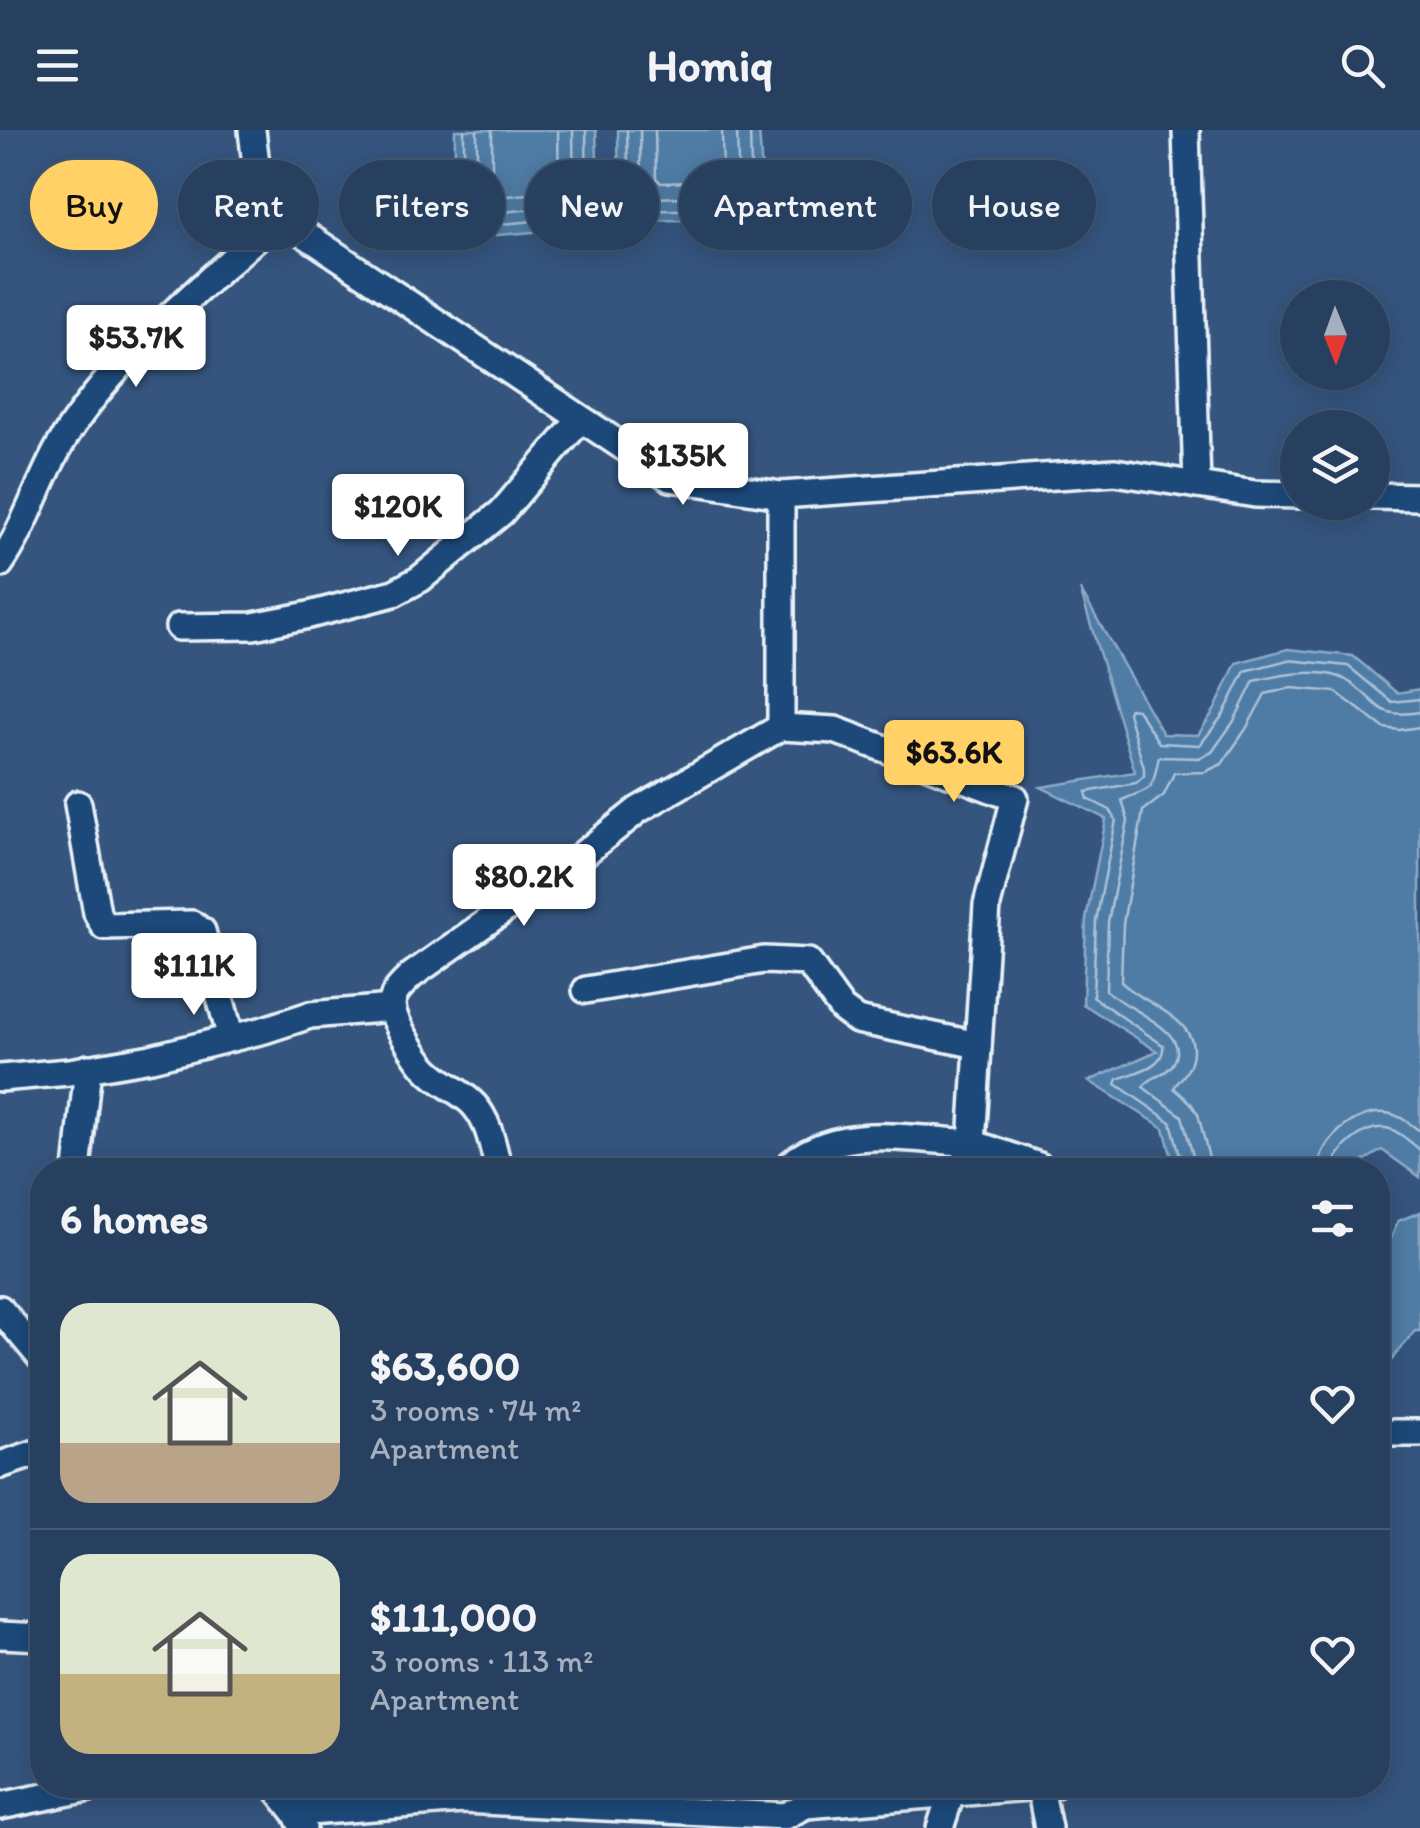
<!DOCTYPE html>
<html lang="en">
<head>
<meta charset="utf-8">
<style>
  :root { --surface:#28405f; --page:#304765; --text:#f1f3f6; --muted:#a5afbd; --line:#445974; --accent:#ffd166 }
  body { margin:0; font-family:Itim,sans-serif; background:var(--page); color:var(--text); height:100vh; display:flex; flex-direction:column; font-size:38px; white-space:nowrap }
  * { box-sizing:border-box; margin:0 }
  p { font-size:32px; color:var(--muted) }
  .icon { flex:none; width:55px; height:55px; fill:none; stroke:currentColor; stroke-width:2; stroke-linecap:round; stroke-linejoin:round }
  .map { position:relative; flex:1; overflow:hidden }
  .panel { position:absolute; left:30px; top:1028px; width:1360px; height:640px; display:flex; flex-direction:column; background:var(--surface); border-radius:40px; box-shadow:0 5px 25px #0003,0 0 0 2px var(--line) }
  .panel>* { flex:none }
  .top-card { position:absolute; left:30px; top:30px; width:1360px; height:90px; display:flex; gap:20px }
  .needle { width:65px; rotate:179deg }
  .controls { position:absolute; left:1280px; top:150px; display:grid; gap:20px }
  .controls a { display:grid; place-items:center; width:110px; height:110px; border-radius:50%; background:var(--surface); box-shadow:0 5px 25px #0003,0 0 0 2px var(--line); font-size:50px }
  .price { position:absolute; translate:-50% -85px; padding:0 22px; border-radius:10px; background:#fff; color:#222; font-size:32px; line-height:65px; filter:drop-shadow(0 2px 5px #0008) }
  .price::after { content:''; position:absolute; left:50%; top:60px; width:30px; height:22px; margin-left:-15px; background:inherit; clip-path:polygon(0 0,100% 0,50% 100%) }
  .price.current { background:var(--accent); color:#111 }
  ul { padding:0; list-style:none }
  li { display:flex; align-items:center; gap:30px; height:250px; padding:0 30px }
  li+li { border-top:2px solid var(--line) }
  li span { display:grid; place-items:center; flex:none; width:280px; height:200px; border-radius:30px; color:#555 }
  li>.icon { margin-inline-start:auto }
  span .icon { width:120px; height:120px; fill:#fffc; stroke-width:1 }
  li b { font-size:42px }
  h2 { display:flex; justify-content:space-between; align-items:center; height:120px; padding:0 30px; font-size:42px }
  .chip { padding:0 35px; border-radius:45px; background:var(--surface); box-shadow:0 5px 25px #0003,0 0 0 2px var(--line); font-size:35px; line-height:90px }
  .chip.current { background:var(--accent); color:#111 }
  header { display:flex; justify-content:space-between; align-items:center; height:130px; padding:0 30px; background:var(--surface); font-size:45px; font-weight:700 }
  .map>svg:first-child { display:block }
  .water { fill:#507ba5; stroke:#8daac6; stroke-width:2.5 }
  .lines { fill:none; stroke-linecap:round; stroke-linejoin:round }
  .shore { stroke:#abc2d7; stroke-width:2.5 }
  .minor-casing { stroke:#e8f1f8; stroke-width:32 }
  .minor { stroke:#1f4a7a; stroke-width:25 }
</style>
</head>
<body>
<header><svg class="icon" aria-label="menu" viewBox="0 0 24 24"><path d="M4 6h16M4 12h16M4 18h16"/></svg>Homiq<svg class="icon" aria-label="search" viewBox="0 0 24 24"><circle cx="10" cy="10" r="6"/><path d="M15 15l6 6"/></svg></header>
<div class="map">
<svg width="1420" height="1698" viewBox="0 0 1420 1698">
  <rect width="100%" height="100%" fill="#35557f"/>
  <filter id="ink" filterUnits="userSpaceOnUse"><feTurbulence type="fractalNoise" baseFrequency=".01" numOctaves="2"/><feDisplacementMap in="SourceGraphic" scale="20" xChannelSelector="R" yChannelSelector="G"/><feConvolveMatrix kernelMatrix="1 2 1 2 8 2 1 2 1" color-interpolation-filters="sRGB"/></filter>
  <g filter="url(#ink)">
    <g class="water">
      <path d="M455,0H596L599,96L454,109Z"/>
      <path d="M618,0H759L765,89L619,91Z"/>
      <path d="M1080,459L1163,604L1198,605L1215,579L1236,533L1288,519L1353,526L1397,563L1420,559V1047L1382,1020L1349,1040H1175L1164,998L1089,951L1157,921L1083,874L1086,789L1106,689L1041,657L1135,642Z"/>
      <path d="M1420,1082V1201H1415L1390,1232L1378,1238V1118L1388,1116L1398,1091Z"/>
    </g>
    <g class="lines">
      <g class="shore">
        <path d="M464,0V93L469,97L587,86L586,0"/>
        <path d="M477,0V79L482,84L574,75L573,0"/>
        <path d="M492,0V63L497,67L559,61L558,0"/>
        <path d="M627,0L629,76L634,81L752,78L750,0"/>
        <path d="M640,0L641,64L646,68L739,66L737,0"/>
        <path d="M655,0L656,48L661,53L723,51L722,0"/>
        <path d="M1184,1040L1171,992L1116,954L1118,949C1135,942 1166,937 1163,915L1093,867L1096,791L1116,690L1110,680L1088,669L1086,662L1136,653L1144,646V638L1128,583L1130,578L1137,579L1159,613L1200,615L1223,585L1245,541L1288,530L1348,536L1392,572L1420,569"/>
        <path d="M1197,1040L1182,986L1143,957C1150,946 1166,946 1173,934C1195,901 1123,878 1106,860L1108,792L1128,691L1122,670C1157,655 1150,664 1159,627L1199,628L1212,622L1234,591L1254,551C1279,545 1323,537 1346,550C1380,570 1373,590 1420,582"/>
        <path d="M1212,1040L1198,984L1190,972L1174,958C1177,952 1184,947 1188,939C1212,892 1145,876 1121,852L1123,794L1143,681L1164,665L1174,643L1205,642L1222,634L1246,599L1265,564L1291,558L1336,562L1384,598L1399,600L1420,597"/>
        <path d="M1318,1040C1319,1011 1355,980 1385,983C1399,984 1409,993 1420,1001"/>
        <path d="M1333,1040C1334,1020 1364,995 1386,998C1398,1000 1410,1012 1420,1020"/>
      </g>
      <defs>
        <g id="minor">
          <path d="M252,0L258,52L279,87L670,348L781,365L1115,342L1255,364L1298,365"/>
          <path d="M1186,0L1197,355"/>
          <path d="M781,365V597L835,600L1015,668L987,775L972,1013L1039,1036L1042,1040"/>
          <path d="M1372,366L1420,367"/>
          <path d="M0,434C29,392 41,342 70,299C125,217 207,154 279,87"/>
          <path d="M179,497L253,496L309,485L394,463L420,449L502,382L580,290"/>
          <path d="M78,674L97,783L104,796L192,794L202,801L231,908"/>
          <path d="M586,860L764,830L808,832L842,879L857,890L978,915"/>
          <path d="M0,948L69,942L151,928L264,900L310,885L392,878"/>
          <path d="M77,1040L88,938"/>
          <path d="M499,1040C493,1018 490,993 474,975C462,962 444,955 431,943C419,933 394,893 392,877C391,863 403,854 412,845L582,725L638,680L781,597"/>
          <path d="M784,1040C833,992 909,1009 972,1013L962,1040"/>
          <path d="M0,1179L42,1229"/>
          <path d="M1378,1303H1420"/>
          <path d="M0,1335L42,1321"/>
          <path d="M0,1505L42,1507"/>
          <path d="M274,1655L296,1683L303,1698"/>
          <path d="M1040,1657L1048,1698"/>
          <path d="M0,1676L104,1655"/>
          <path d="M296,1683L463,1670L785,1686L806,1675L1054,1655"/>
          <path d="M940,1698L951,1664"/>
        </g>
      </defs>
      <use href="#minor" class="minor-casing"/>
      <use href="#minor" class="minor"/>
    </g>
  </g>
</svg>
<div class="controls">
<a><svg class="needle" viewBox="-14 -14 28 28"><path d="M0-13l5 13h-10z" fill="#e53935"/><path d="M0 13l5-13h-10z" fill="#a5afbd"/></svg></a>
<a><svg class="icon" aria-label="layers" viewBox="0 0 24 24"><path d="M12 4l9 5-9 5-9-5zM3 14l9 5 9-5"/></svg></a>
</div>
<b class="price" style="left:136px;top:260px">$53.7K</b>
<b class="price" style="left:683px;top:378px">$135K</b>
<b class="price" style="left:398px;top:429px">$120K</b>
<b class="price current" style="left:954px;top:675px">$63.6K</b>
<b class="price" style="left:524px;top:799px">$80.2K</b>
<b class="price" style="left:194px;top:888px">$111K</b>
<div class="top-card">
<a class="chip current">Buy</a>
<a class="chip">Rent</a>
<a class="chip">Filters</a>
<a class="chip">New</a>
<a class="chip">Apartment</a>
<a class="chip">House</a>
</div>
<section class="panel">
<h2>6 homes<svg class="icon" aria-label="filters" viewBox="0 0 24 24"><path d="M4 7h16M4 17h16"/><circle cx="9" cy="7" r="2"/><circle cx="15" cy="17" r="2"/></svg></h2>
<ul>
<li><span style="background:linear-gradient(#dfe7d0 70%,#b9a48a 0)"><svg class="icon" aria-label="home" viewBox="0 0 24 24"><path d="M3 11l9-7 9 7M6 9v11h12V9"/></svg></span><div><b>$63,600</b><p>3 rooms · 74 m²</p><p>Apartment</p></div><svg class="icon" aria-label="heart" viewBox="0 0 24 24"><path d="M12 20l-8-8c-3-5 5-10 8-4 3-6 11-1 8 4z"/></svg></li>
<li><span style="background:linear-gradient(#dfe7d0 60%,#c2b280 0)"><svg class="icon" aria-label="home" viewBox="0 0 24 24"><path d="M3 11l9-7 9 7M6 9v11h12V9"/></svg></span><div><b>$111,000</b><p>3 rooms · 113 m²</p><p>Apartment</p></div><svg class="icon" aria-label="heart" viewBox="0 0 24 24"><path d="M12 20l-8-8c-3-5 5-10 8-4 3-6 11-1 8 4z"/></svg></li>
</ul>
</section>
</div>
</body>
</html>
